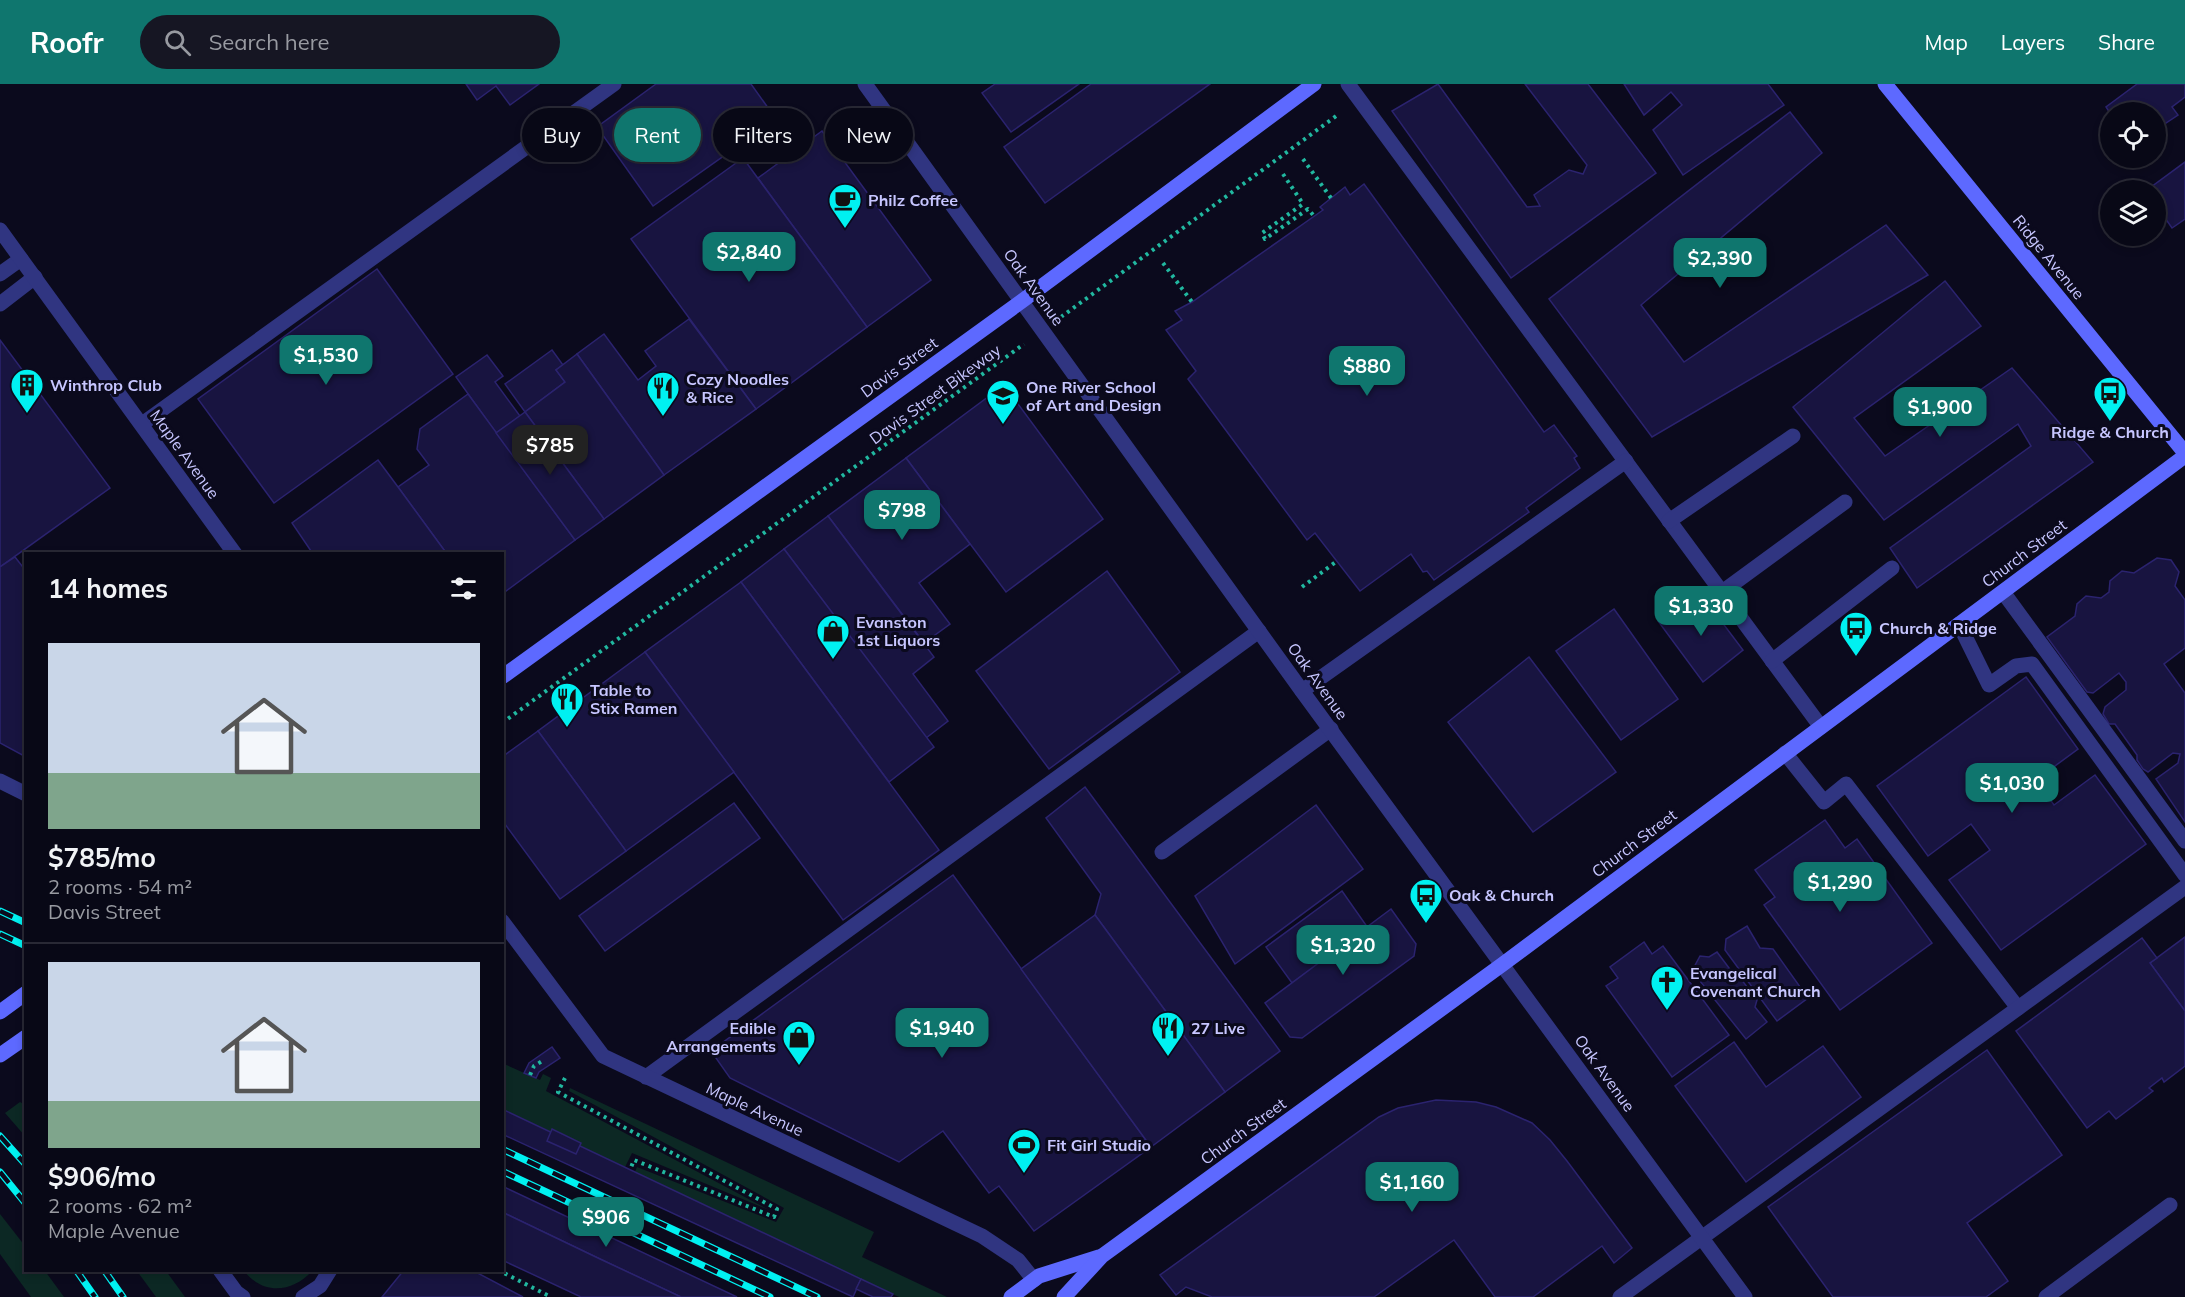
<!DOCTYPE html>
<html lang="en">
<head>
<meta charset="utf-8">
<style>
  :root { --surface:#080816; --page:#161623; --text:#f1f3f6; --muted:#989aa1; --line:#292935; --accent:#0f766e }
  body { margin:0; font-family:Mulish,sans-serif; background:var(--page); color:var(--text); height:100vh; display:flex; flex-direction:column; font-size:22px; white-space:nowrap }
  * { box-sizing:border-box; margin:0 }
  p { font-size:20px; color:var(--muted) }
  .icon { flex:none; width:33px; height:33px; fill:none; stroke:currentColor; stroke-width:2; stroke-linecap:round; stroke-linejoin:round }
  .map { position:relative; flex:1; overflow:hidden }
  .panel { position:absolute; left:24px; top:468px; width:480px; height:720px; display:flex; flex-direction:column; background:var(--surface); border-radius:0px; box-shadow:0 3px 9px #0003,0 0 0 2px var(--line) }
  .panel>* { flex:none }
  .banner { position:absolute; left:522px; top:24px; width:570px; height:54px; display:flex; gap:12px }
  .fabs { position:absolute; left:2100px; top:18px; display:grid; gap:12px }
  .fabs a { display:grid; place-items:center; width:66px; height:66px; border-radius:50%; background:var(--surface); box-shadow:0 3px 9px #0003,0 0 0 2px var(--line); font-size:30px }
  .price { position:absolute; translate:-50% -51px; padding:0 14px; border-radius:12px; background:var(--accent); color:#fff; font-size:20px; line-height:39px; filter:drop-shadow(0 2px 3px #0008) }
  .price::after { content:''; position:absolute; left:50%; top:36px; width:18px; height:14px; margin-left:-9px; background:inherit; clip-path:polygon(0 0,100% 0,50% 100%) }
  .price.on { background:#222; color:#fff }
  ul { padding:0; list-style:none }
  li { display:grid; align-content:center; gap:12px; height:318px; padding:0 24px }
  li+li { border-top:2px solid var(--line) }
  li span { display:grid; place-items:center; height:186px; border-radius:0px; color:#555 }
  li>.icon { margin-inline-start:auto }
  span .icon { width:108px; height:108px; fill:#fffc; stroke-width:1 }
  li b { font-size:26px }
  h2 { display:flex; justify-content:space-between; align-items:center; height:72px; padding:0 24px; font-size:26px }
  .pill { padding:0 21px; border-radius:27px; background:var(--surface); box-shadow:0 3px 9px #0003,0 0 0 2px var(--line); font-size:21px; line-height:54px }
  .pill.on { background:var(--accent); color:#fff }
  header { display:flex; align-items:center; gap:36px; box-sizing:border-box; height:84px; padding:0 30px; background:var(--accent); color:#fff }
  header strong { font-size:28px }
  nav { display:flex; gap:33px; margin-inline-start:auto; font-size:21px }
  .search { width:420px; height:54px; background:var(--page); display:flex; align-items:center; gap:15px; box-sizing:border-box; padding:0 21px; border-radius:33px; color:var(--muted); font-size:22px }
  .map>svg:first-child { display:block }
  .green { fill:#0c2824 }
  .building { fill:#181440; stroke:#2b236f; stroke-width:1.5 }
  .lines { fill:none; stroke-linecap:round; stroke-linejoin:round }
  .path { stroke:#21b8a0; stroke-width:4; stroke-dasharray:3 4.5; stroke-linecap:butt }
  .service { stroke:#303581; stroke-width:15 }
  .minor { stroke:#303581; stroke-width:15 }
  .tertiary { stroke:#303581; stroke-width:15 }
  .secondary { stroke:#5d69ff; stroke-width:15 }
  .rail-casing { stroke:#00f1f1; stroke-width:7 }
  .rail { stroke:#0b0a1d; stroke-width:4.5; stroke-dasharray:14; stroke-linecap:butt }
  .labels { text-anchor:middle; stroke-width:6; stroke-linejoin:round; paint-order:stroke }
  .poi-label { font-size:16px; font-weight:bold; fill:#c7c6ff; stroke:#0b0a1d; text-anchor:start }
  .street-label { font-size:16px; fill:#c7c6ff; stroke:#0b0a1d }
</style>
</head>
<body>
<header>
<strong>Roofr</strong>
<div class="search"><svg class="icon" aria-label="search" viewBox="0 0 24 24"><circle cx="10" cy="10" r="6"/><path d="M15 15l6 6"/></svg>Search here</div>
<nav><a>Map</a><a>Layers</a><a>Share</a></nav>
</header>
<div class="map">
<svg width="2185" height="1213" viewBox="0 0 2185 1213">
  <rect width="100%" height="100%" fill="#0b0a1d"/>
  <g class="green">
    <path d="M502,979L540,996L543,990L551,994L546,1007L769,1126L632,1069L625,1083L580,1062L581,1059L553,1045L551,1048L503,1025Z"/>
    <path d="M570,1004L874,1148L862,1173L947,1213H899L635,1088L637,1083L776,1138L784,1124L569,1007Z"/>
    <path d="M20,1018L25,1021V1052L5,1029Z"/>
    <path d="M0,1130L25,1162L26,1186L45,1187L64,1213H31L0,1170Z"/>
    <path d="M137,1187H166L185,1213H156Z"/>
    <path d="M244,1187H291L295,1189L297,1187H312C292,1209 263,1211 244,1187Z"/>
  </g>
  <g class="building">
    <path d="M466,0H539L510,21L496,2L477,16Z"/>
    <path d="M656,0H751L776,35L653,122L597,43Z"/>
    <path d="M995,0H1079L1011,48L982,9Z"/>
    <path d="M1091,0H1210L1045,119L1004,63Z"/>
    <path d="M1438,0L1527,123L1540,122L1534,111L1569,86L1583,90L1587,81L1525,0H1588L1656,89L1511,194L1392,27Z"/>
    <path d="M1624,0H1768L1784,21L1683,91L1653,46L1682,21L1671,8L1644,31Z"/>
    <path d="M2137,0H2185V13L2172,23L2178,31L2163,41H2156V28L2110,29L2106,23Z"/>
    <path d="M1790,28L1822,69L1641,221L1684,278L1886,141L1928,191L1652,353L1549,215Z"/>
    <path d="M822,47L931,196L867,243L758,94Z"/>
    <path d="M743,74L867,243L756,325L631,155Z"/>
    <path d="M2185,78V135L2172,144L2156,121V106H2147Z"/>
    <path d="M1364,100L1544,348L1554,341L1577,372L1574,374L1580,384L1526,424L1529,428L1434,496L1427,487L1423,488L1411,470L1360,507L1315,449L1307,456L1188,295L1196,287L1166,246L1182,236L1175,227L1192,218L1323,126L1320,123L1345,103L1350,111Z"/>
    <path d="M377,185L453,290L274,419L198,315Z"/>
    <path d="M1945,197L1981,242L1854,334L1885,372L2012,284L2093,378L1917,504L1890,464L2031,362L2018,340L1884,436L1793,323Z"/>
    <path d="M689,235L756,325L664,391L577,270L604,250L638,296L656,282L645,267Z"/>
    <path d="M0,256L110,404L0,483Z"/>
    <path d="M552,266L563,281L556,286L565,298L525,328L505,300Z"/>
    <path d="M577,270L664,391L604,435L525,328L565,298L556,286Z"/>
    <path d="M487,271L503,292L495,298L520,332L496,349L456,293Z"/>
    <path d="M1004,301L1103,435L1006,508L906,374Z"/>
    <path d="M468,310L575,456L502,510V470H447L398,403L429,381L417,365L420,345Z"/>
    <path d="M525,328L604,435L575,456L496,349Z"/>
    <path d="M906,374L970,460L919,499L950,540L924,559L828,432Z"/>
    <path d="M378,376L398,403L447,470H313L292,439Z"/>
    <path d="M828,432L934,573L913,590L948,637L926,654L784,465Z"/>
    <path d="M784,465L934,663L889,698L741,498Z"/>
    <path d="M15,473L26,487V673L0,659V483Z"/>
    <path d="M2157,474L2171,476L2179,488L2175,502L2185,516V564L2164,580L2185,609V738L2156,695L2178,679L2180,670L2173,669L2148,688L2143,685L2137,676V671L2115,640H2109L2103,630L2105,623L2126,606V598L2119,589L2093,609L2087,608L2047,553L2075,532L2077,520L2086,512L2101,514L2109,508L2110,497L2122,487L2134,489Z"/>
    <path d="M1107,487L1180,588L1049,685L976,587Z"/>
    <path d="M741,498L939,766L843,836L645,568Z"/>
    <path d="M1700,509L1743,566L1703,598L1658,537Z"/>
    <path d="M1614,525L1678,615L1621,656L1556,567Z"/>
    <path d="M645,568L734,688L626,767L538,647Z"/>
    <path d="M1529,573L1616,688L1533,748L1448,638Z"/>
    <path d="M2026,593L2078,665L2036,696L2054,721L2095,691L2146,760L2001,866L1949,796L1990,766L1971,740L1928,772L1877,702Z"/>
    <path d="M538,647L626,767L560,815L502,736V673Z"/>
    <path d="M1085,703L1280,967L1225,1008L1095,831L1101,810L1046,734Z"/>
    <path d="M734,719L760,754L605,867L579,832Z"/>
    <path d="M1316,721L1363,785L1235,880L1195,812Z"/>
    <path d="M1825,736L1845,764L1857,755L1932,859L1840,926L1764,821L1775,813L1755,786Z"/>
    <path d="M953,791L1151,1063L1034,1147L999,1102L989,1109L943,1047L899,1078L730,994L711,967Z"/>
    <path d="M1342,807L1368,844L1292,899L1266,863Z"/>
    <path d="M1391,825L1416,860L1414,872L1302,954L1290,953L1265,919Z"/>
    <path d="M1095,831L1225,1008L1151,1063L1021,885Z"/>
    <path d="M1747,842L1760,864L1773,865L1808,914L1777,937L1725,866L1726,855Z"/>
    <path d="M2185,853V927L2150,879Z"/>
    <path d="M2142,854L2157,874L2150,879L2185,927V982L2164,998L2162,994L2149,1004L2153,1007L2116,1035L2109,1027L2087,1044L2016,947Z"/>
    <path d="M1644,858L1652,870L1663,862L1729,951L1672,993L1606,902L1618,894L1610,883Z"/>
    <path d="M1717,868L1732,888L1738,891L1757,916L1755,923L1767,938L1746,955L1692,887L1700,872L1709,873Z"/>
    <path d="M1734,958L1766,1003L1823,962L1861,1013L1746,1098L1675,1002Z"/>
    <path d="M552,963L560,974L539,988L536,994L524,989L529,979Z"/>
    <path d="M1987,966L2062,1071L1967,1139L2008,1197L1986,1213H1833L1768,1123Z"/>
    <path d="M1436,1016L1476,1018L1496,1023L1532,1039L1550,1056L1567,1077L1632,1164L1614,1179L1602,1162L1533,1213H1495L1454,1156L1374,1213H1212L1186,1203L1176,1211L1160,1191L1379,1033L1398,1024Z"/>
    <path d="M502,1025L861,1195L853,1213L502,1050Z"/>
    <path d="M552,1045L581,1059L576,1070L547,1057Z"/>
    <path d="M502,1102L737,1213H681L600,1175L502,1128Z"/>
    <path d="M502,1128L600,1175L681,1213H581L502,1176Z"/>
    <path d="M404,1186H472L523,1213H382Z"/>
    <path d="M861,1195L893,1210L891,1213H873L856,1205Z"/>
  </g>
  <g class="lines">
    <g class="path">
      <path d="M1303,75L1331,114"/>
      <path d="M1283,90L1303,120L1262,149L1265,155L1308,125L1314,132"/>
      <path d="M1163,179L1192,218"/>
      <path d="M1061,233L1339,30"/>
      <path d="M1302,503L1337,477"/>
      <path d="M502,639L1024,260"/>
      <path d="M530,991L534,982L544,976"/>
      <path d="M565,994L558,1008L777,1125L774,1133L634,1076L630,1086"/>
      <path d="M498,1186L551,1213"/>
    </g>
    <g class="service">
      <path d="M1348,0L1821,643"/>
      <path d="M0,190L21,175"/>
      <path d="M0,220L35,193"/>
      <path d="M142,340L614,0"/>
      <path d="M1669,437L1793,352"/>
      <path d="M1722,508L1845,418"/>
      <path d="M2003,508L2185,757"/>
      <path d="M1959,540L1989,601L2016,582L2032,580L2185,791"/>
      <path d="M1772,577L1892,484"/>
      <path d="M1302,607L1626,377"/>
      <path d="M1785,669L1824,718L1846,700L2018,924"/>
      <path d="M1162,768L1331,645"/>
      <path d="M646,993L1259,547"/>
      <path d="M220,1186L236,1208L243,1213"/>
      <path d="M303,1213L320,1202L330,1186"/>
      <path d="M1620,1213L2185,803"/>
      <path d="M2046,1213L2170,1121"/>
    </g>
    <path class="minor" d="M0,697L26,710"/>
    <g class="tertiary">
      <path d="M865,0L1302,607L1745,1213"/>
      <path d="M0,146L235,470"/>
      <path d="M502,837L603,972L982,1152L1018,1176L1034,1196"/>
    </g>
    <g class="secondary">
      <path d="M1885,0L2185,369"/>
      <path d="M502,593L1022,217L1314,0"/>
      <path d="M0,928L26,909"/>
      <path d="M0,971L26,953"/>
      <path d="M1011,1213L1039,1192L1099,1173"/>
      <path d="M1064,1213L1102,1172L1503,880L2185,372"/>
    </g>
    <defs>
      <g id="rail">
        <path d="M0,827L26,839"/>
        <path d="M0,850L26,862"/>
        <path d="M0,1052L26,1081"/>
        <path d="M502,1065L817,1213"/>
        <path d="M502,1087L770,1213"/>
        <path d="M0,1088L26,1120"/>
        <path d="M76,1186L95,1213"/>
        <path d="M104,1186L123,1213"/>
      </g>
    </defs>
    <use href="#rail" class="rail-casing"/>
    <use href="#rail" class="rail"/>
  </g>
  <defs>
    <symbol id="cafe-pin" viewBox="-11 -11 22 30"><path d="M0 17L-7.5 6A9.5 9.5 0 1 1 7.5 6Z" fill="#00f1f1" stroke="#0b0a1d"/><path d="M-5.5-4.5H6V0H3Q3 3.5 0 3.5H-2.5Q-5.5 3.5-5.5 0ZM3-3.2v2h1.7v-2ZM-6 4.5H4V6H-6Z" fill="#111"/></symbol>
    <symbol id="building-pin" viewBox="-11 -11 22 30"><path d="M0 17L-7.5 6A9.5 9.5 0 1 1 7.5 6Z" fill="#00f1f1" stroke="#0b0a1d"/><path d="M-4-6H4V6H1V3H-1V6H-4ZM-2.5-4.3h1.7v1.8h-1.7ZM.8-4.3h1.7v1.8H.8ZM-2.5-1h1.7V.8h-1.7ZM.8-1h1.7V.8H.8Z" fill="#111"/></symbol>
    <symbol id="restaurant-pin" viewBox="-11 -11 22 30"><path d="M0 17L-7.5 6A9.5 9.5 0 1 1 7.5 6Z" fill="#00f1f1" stroke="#0b0a1d"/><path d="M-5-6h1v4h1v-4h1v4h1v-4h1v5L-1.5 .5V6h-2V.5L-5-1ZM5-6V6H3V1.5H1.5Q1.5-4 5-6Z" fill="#111"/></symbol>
    <symbol id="bus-pin" viewBox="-11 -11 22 30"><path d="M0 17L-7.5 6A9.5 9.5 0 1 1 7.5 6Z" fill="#00f1f1" stroke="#0b0a1d"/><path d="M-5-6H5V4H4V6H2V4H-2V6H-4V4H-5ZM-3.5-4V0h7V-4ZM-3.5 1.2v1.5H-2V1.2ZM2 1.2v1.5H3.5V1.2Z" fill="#111"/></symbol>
    <symbol id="school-pin" viewBox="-11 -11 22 30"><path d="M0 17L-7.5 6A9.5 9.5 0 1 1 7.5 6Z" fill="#00f1f1" stroke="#0b0a1d"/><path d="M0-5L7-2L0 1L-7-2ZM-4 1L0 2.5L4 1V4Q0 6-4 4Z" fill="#111"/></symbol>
    <symbol id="shop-pin" viewBox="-11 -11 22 30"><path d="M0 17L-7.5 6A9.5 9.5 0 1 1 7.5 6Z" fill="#00f1f1" stroke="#0b0a1d"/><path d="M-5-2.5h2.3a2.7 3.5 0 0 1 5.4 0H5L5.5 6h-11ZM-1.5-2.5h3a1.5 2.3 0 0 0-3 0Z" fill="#111"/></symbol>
    <symbol id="church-pin" viewBox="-11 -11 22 30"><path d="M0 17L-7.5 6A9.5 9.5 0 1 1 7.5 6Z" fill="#00f1f1" stroke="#0b0a1d"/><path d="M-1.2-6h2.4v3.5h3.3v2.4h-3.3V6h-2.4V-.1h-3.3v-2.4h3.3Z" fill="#111"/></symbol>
    <symbol id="stadium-pin" viewBox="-11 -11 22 30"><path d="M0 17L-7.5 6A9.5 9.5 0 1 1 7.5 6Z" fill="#00f1f1" stroke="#0b0a1d"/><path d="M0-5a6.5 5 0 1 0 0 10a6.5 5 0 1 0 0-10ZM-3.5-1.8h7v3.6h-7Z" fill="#111"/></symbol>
  </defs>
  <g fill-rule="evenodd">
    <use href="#cafe-pin" x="826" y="97" width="38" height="52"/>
    <use href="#building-pin" x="8" y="282" width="38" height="52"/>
    <use href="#restaurant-pin" x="644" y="285" width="38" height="52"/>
    <use href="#bus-pin" x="2091" y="290" width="38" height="52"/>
    <use href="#school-pin" x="984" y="293" width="38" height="52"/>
    <use href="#bus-pin" x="1837" y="525" width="38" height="52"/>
    <use href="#shop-pin" x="814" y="528" width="38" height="52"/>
    <use href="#restaurant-pin" x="548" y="596" width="38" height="52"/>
    <use href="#bus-pin" x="1407" y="792" width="38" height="52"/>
    <use href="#church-pin" x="1648" y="879" width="38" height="52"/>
    <use href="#restaurant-pin" x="1149" y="925" width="38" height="52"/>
    <use href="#shop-pin" x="780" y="934" width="38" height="52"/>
    <use href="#stadium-pin" x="1005" y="1042" width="38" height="52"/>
  </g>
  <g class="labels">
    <g class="poi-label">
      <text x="868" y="122">Philz Coffee</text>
      <text x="686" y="301">Cozy Noodles<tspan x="686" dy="18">&amp; Rice</tspan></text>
      <text x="50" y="307">Winthrop Club</text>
      <text x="1026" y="309">One River School<tspan x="1026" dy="18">of Art and Design</tspan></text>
      <text x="2110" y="354" text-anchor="middle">Ridge &amp; Church</text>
      <text x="856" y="544">Evanston<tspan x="856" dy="18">1st Liquors</tspan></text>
      <text x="1879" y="550">Church &amp; Ridge</text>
      <text x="590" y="612">Table to<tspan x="590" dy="18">Stix Ramen</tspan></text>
      <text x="1449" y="817">Oak &amp; Church</text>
      <text x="1690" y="895">Evangelical<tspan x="1690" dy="18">Covenant Church</tspan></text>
      <text x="776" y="950" text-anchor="end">Edible<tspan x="776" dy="18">Arrangements</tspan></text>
      <text x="1191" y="950">27 Live</text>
      <text x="1047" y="1067">Fit Girl Studio</text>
    </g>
    <g class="street-label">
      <text transform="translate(2049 173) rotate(51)" y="6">Ridge Avenue</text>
      <text transform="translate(1034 203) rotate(54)" y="6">Oak Avenue</text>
      <text transform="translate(899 283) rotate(-36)" y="6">Davis Street</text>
      <text transform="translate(935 310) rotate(-36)" y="6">Davis Street Bikeway</text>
      <text transform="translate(185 370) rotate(54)" y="6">Maple Avenue</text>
      <text transform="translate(2024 469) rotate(-37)" y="6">Church Street</text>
      <text transform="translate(1318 597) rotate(54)" y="6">Oak Avenue</text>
      <text transform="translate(1634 759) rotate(-37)" y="6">Church Street</text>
      <text transform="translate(1605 989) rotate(54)" y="6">Oak Avenue</text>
      <text transform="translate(755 1025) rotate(25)" y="6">Maple Avenue</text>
      <text transform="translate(1243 1047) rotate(-36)" y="6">Church Street</text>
    </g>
  </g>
</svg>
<div class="fabs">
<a><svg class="icon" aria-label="locate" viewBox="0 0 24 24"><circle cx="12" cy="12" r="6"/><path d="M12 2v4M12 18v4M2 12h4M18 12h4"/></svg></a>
<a><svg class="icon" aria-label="layers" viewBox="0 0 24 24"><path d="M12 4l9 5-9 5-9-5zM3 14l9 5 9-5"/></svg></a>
</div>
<b class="price" style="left:749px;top:199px">$2,840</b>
<b class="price" style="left:1720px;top:205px">$2,390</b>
<b class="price" style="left:326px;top:302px">$1,530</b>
<b class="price" style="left:1367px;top:313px">$880</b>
<b class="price" style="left:1940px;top:354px">$1,900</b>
<b class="price on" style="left:550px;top:392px">$785</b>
<b class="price" style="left:902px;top:457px">$798</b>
<b class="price" style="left:1701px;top:553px">$1,330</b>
<b class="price" style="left:2012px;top:730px">$1,030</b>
<b class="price" style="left:1840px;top:829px">$1,290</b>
<b class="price" style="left:1343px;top:892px">$1,320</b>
<b class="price" style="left:942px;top:975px">$1,940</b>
<b class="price" style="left:1412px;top:1129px">$1,160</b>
<b class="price" style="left:606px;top:1164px">$906</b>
<div class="banner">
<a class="pill">Buy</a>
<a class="pill on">Rent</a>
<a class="pill">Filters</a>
<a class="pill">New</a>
</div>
<section class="panel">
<h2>14 homes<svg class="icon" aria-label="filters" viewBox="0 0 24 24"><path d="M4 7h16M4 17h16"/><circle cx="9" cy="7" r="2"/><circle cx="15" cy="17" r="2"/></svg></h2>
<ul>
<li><span style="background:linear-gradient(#c9d6e8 70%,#7fa58c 0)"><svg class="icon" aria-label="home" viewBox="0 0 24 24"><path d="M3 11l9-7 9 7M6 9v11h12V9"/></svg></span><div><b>$785/mo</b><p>2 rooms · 54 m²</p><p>Davis Street</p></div></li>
<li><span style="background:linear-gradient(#c9d6e8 75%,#7fa58c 0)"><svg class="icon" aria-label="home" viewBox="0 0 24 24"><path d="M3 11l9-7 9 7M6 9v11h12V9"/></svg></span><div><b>$906/mo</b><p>2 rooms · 62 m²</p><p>Maple Avenue</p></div></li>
</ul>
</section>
</div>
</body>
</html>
